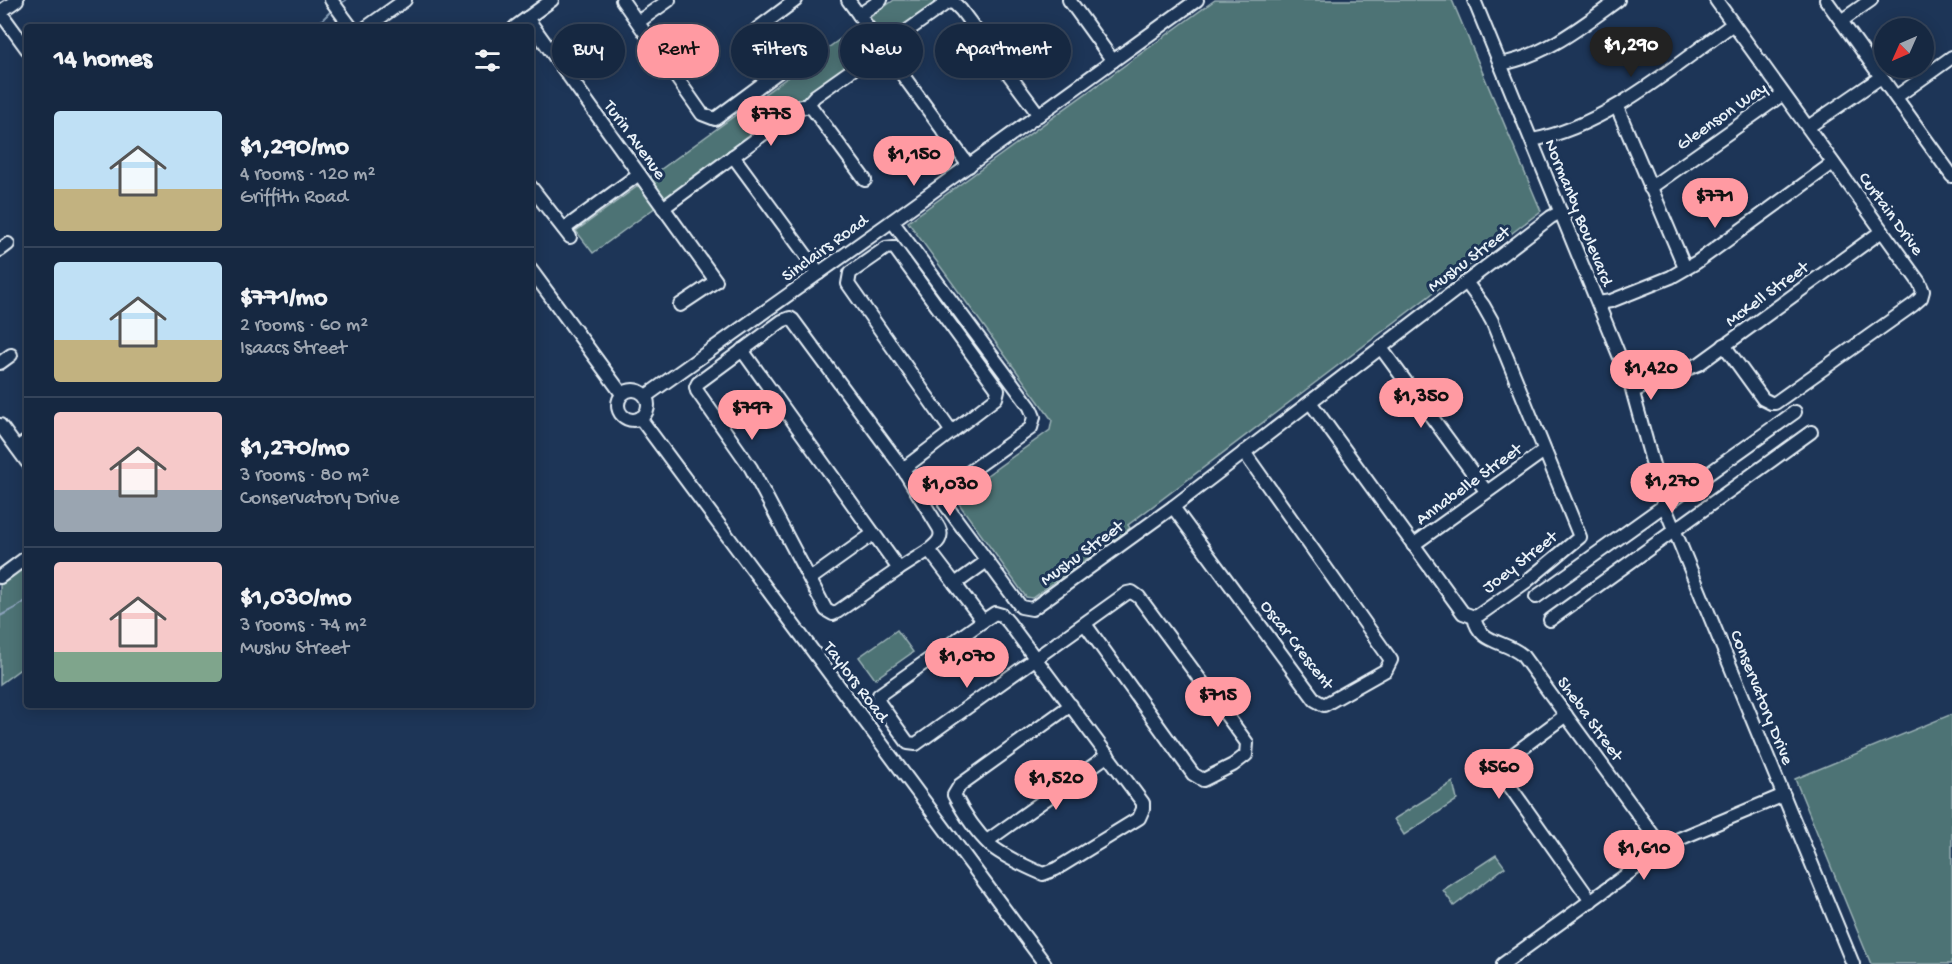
<!DOCTYPE html>
<html lang="en">
<head>
<meta charset="utf-8">
<style>
  :root { --surface:#162841; --page:#23344c; --text:#f1f3f6; --muted:#9ea6b1; --line:#35445a; --accent:#ff9aa2 }
  body { margin:0; font-family:"Gochi Hand",sans-serif; background:var(--page); color:var(--text); height:100vh; display:flex; flex-direction:column; font-size:22px; white-space:nowrap }
  * { box-sizing:border-box; margin:0 }
  p { font-size:20px; color:var(--muted) }
  .icon { flex:none; width:33px; height:33px; fill:none; stroke:currentColor; stroke-width:2; stroke-linecap:round; stroke-linejoin:round }
  .map { position:relative; flex:1; overflow:hidden }
  .panel { position:absolute; left:24px; top:24px; width:510px; height:684px; display:flex; flex-direction:column; background:var(--surface); border-radius:6px; box-shadow:0 3px 15px #0003,0 0 0 2px var(--line) }
  .panel>* { flex:none }
  .hud { position:absolute; left:552px; top:24px; width:570px; height:54px; display:flex; gap:12px }
  .needle { width:39px; rotate:225deg }
  .buttons { position:absolute; left:1874px; top:18px; display:grid; gap:12px }
  .buttons a { display:grid; place-items:center; width:60px; height:60px; border-radius:50%; background:var(--surface); box-shadow:0 3px 15px #0003,0 0 0 2px var(--line); font-size:30px }
  .price { position:absolute; translate:-50% -51px; padding:0 14px; border-radius:21px; background:var(--accent); color:#111; font-size:20px; line-height:39px; filter:drop-shadow(0 2px 3px #0008) }
  .price::after { content:''; position:absolute; left:50%; top:36px; width:18px; height:14px; margin-left:-9px; background:inherit; clip-path:polygon(0 0,100% 0,50% 100%) }
  .price.selected { background:#222; color:#fff }
  ul { padding:0; list-style:none }
  li { display:flex; align-items:center; gap:18px; height:150px; padding:0 30px }
  li+li { border-top:2px solid var(--line) }
  li span { display:grid; place-items:center; flex:none; width:168px; height:120px; border-radius:6px; color:#555 }
  li>.icon { margin-inline-start:auto }
  span .icon { width:72px; height:72px; fill:#fffc; stroke-width:1 }
  li b { font-size:26px }
  h2 { display:flex; justify-content:space-between; align-items:center; height:72px; padding:0 30px; font-size:26px }
  .tag { padding:0 21px; border-radius:27px; background:var(--surface); box-shadow:0 3px 15px #0003,0 0 0 2px var(--line); font-size:21px; line-height:54px }
  .tag.selected { background:var(--accent); color:#111 }
  .map>svg:first-child { display:block }
  .green { fill:#4e7375; stroke:#9bb2b6; stroke-width:1.5 }
  .lines { fill:none; stroke-linecap:round; stroke-linejoin:round }
  .stream { stroke:#8aa1ba; stroke-width:2 }
  .minor-casing { stroke:#e8f1f8; stroke-width:16 }
  .minor { stroke:#1d3557; stroke-width:12 }
  .labels { text-anchor:middle; stroke-width:6; stroke-linejoin:round; paint-order:stroke }
  .street-label { font-size:18px; fill:#e8f1f8; stroke:#1d3557 }
</style>
</head>
<body>
<div class="map">
<svg width="1952" height="964" viewBox="0 0 1952 964">
  <rect width="100%" height="100%" fill="#1d3557"/>
  <filter id="ink" filterUnits="userSpaceOnUse"><feTurbulence type="fractalNoise" baseFrequency=".0167" numOctaves="2"/><feDisplacementMap in="SourceGraphic" scale="12" xChannelSelector="R" yChannelSelector="G"/><feConvolveMatrix kernelMatrix="1 2 1 2 8 2 1 2 1" color-interpolation-filters="sRGB"/></filter>
  <g filter="url(#ink)">
    <g class="green">
      <path d="M894,0H939L593,253L576,231Z"/>
      <path d="M1215,0H1452L1541,211L1128,525L1130,528L1032,598L1026,597L957,501L958,496L1050,430L1052,420L908,222Z"/>
      <path d="M27,563V664L0,684V583Z"/>
      <path d="M897,630L913,652L875,679L859,657Z"/>
      <path d="M1952,714V964H1871L1795,779Z"/>
      <path d="M1453,782L1457,800L1404,835L1394,819Z"/>
      <path d="M1496,855L1505,867L1454,906L1443,890Z"/>
    </g>
    <g class="lines">
      <g class="stream">
        <path d="M340,4L346,0"/>
        <path d="M317,27L318,24L333,9"/>
        <path d="M0,616L17,607L27,600"/>
      </g>
      <defs>
        <g id="minor">
          <path d="M331,0L351,27"/>
          <path d="M622,0L702,114L715,119L781,70L779,58L757,29L796,0"/>
          <path d="M848,0L969,166"/>
          <path d="M1069,0L1113,61"/>
          <path d="M1474,0L1630,382L1664,505L1853,964"/>
          <path d="M1716,0L1919,282L1923,291L1921,298L1913,305L1775,403H1771L1763,399L1724,345"/>
          <path d="M1826,0L1952,176"/>
          <path d="M0,12L27,49"/>
          <path d="M0,12L17,0"/>
          <path d="M859,15L881,0"/>
          <path d="M527,18L716,281L680,305"/>
          <path d="M1841,21L1871,0"/>
          <path d="M638,22L669,0"/>
          <path d="M367,27L405,0"/>
          <path d="M515,27L552,0"/>
          <path d="M1500,64C1545,56 1582,26 1618,0"/>
          <path d="M1896,97L1952,57"/>
          <path d="M806,106L815,96L948,2L954,3L961,10L1039,115"/>
          <path d="M1617,107L1685,268"/>
          <path d="M1808,127L1881,77"/>
          <path d="M1532,140C1606,126 1673,67 1733,24"/>
          <path d="M733,156L819,273"/>
          <path d="M531,187L570,237"/>
          <path d="M1650,188L1783,94"/>
          <path d="M663,208L801,106L812,108L865,180"/>
          <path d="M892,221L1030,407L1034,417L1031,428L943,491L945,504L1021,607L1032,609L1173,507L1551,217L1561,212"/>
          <path d="M564,229L639,174"/>
          <path d="M0,250L8,244"/>
          <path d="M531,270L622,394"/>
          <path d="M1598,303L1611,301L1671,277L1697,262L1833,163"/>
          <path d="M1381,348L1486,491"/>
          <path d="M742,350L899,569"/>
          <path d="M0,363L11,355"/>
          <circle cx="633" cy="405" r="15"/>
          <path d="M1633,391L1699,364L1882,231"/>
          <path d="M646,396L892,221L1197,0"/>
          <path d="M1310,402L1463,613L1474,617L1479,615L1527,581L1580,537L1492,321L1483,305L1466,282"/>
          <path d="M640,418L1045,964"/>
          <path d="M0,425L27,462"/>
          <path d="M17,448L27,441"/>
          <path d="M903,469L996,398L998,390L894,247L886,248L850,273L848,284L952,432"/>
          <path d="M1173,507L1315,700L1324,705L1386,670L1391,660L1244,452"/>
          <path d="M1413,545L1544,451"/>
          <path d="M929,550C936,544 944,538 939,528L903,469L793,320L790,318L782,321L698,383L696,387L697,391L751,468L826,610L833,614L837,612L899,569L929,550L955,584"/>
          <path d="M987,561L955,584L983,621L995,613L1002,615L1009,623L1143,803V809L1139,818L1056,869L1043,874C1027,867 1002,856 990,845C975,831 963,812 954,795L960,785L1071,705"/>
          <path d="M0,577L27,557"/>
          <path d="M810,579L873,534"/>
          <path d="M1536,597L1795,412"/>
          <path d="M1474,617C1479,644 1504,640 1522,655L1656,839C1658,848 1657,851 1651,857"/>
          <path d="M1550,620L1811,432"/>
          <path d="M983,621L879,695L878,700L880,704L908,743L916,744L1127,593L1132,592L1139,597L1247,743L1246,755L1233,765L1203,780L1193,774L1085,624"/>
          <path d="M1566,715L1503,762L1499,771L1591,901"/>
          <path d="M987,841L1108,755"/>
          <path d="M1503,964L1651,857L1679,839L1784,795"/>
        </g>
      </defs>
      <use href="#minor" class="minor-casing"/>
      <use href="#minor" class="minor"/>
    </g>
  </g>
  <g class="labels">
    <g class="street-label">
      <text transform="translate(1721 115) rotate(-35)" y="6">Gleenson Way</text>
      <text transform="translate(636 139) rotate(54)" y="6">Turin Avenue</text>
      <text transform="translate(1580 212) rotate(68)" y="6">Normanby Boulevard</text>
      <text transform="translate(1892 213) rotate(54)" y="6">Curtain Drive</text>
      <text transform="translate(824 247) rotate(-36)" y="6">Sinclairs Road</text>
      <text transform="translate(1468 258) rotate(-37)" y="6">Mushu Street</text>
      <text transform="translate(1766 293) rotate(-36)" y="6">McKell Street</text>
      <text transform="translate(1468 483) rotate(-36)" y="6">Annabelle Street</text>
      <text transform="translate(1081 552) rotate(-36)" y="6">Mushu Street</text>
      <text transform="translate(1519 561) rotate(-38)" y="6">Joey Street</text>
      <text transform="translate(1298 644) rotate(52)" y="6">Oscar Crescent</text>
      <text transform="translate(857 681) rotate(53)" y="6">Taylors Road</text>
      <text transform="translate(1763 697) rotate(68)" y="6">Conservatory Drive</text>
      <text transform="translate(1591 718) rotate(54)" y="6">Sheba Street</text>
    </g>
  </g>
</svg>
<div class="buttons">
<a><svg class="needle" viewBox="-14 -14 28 28"><path d="M0-13l5 13h-10z" fill="#e53935"/><path d="M0 13l5-13h-10z" fill="#9ea6b1"/></svg></a>
</div>
<b class="price selected" style="left:1631px;top:78px">$1,290</b>
<b class="price" style="left:771px;top:147px">$775</b>
<b class="price" style="left:914px;top:187px">$1,150</b>
<b class="price" style="left:1715px;top:229px">$771</b>
<b class="price" style="left:1651px;top:401px">$1,420</b>
<b class="price" style="left:1421px;top:429px">$1,350</b>
<b class="price" style="left:752px;top:441px">$797</b>
<b class="price" style="left:1672px;top:514px">$1,270</b>
<b class="price" style="left:950px;top:517px">$1,030</b>
<b class="price" style="left:967px;top:689px">$1,070</b>
<b class="price" style="left:1218px;top:728px">$715</b>
<b class="price" style="left:1499px;top:800px">$560</b>
<b class="price" style="left:1056px;top:811px">$1,520</b>
<b class="price" style="left:1644px;top:881px">$1,610</b>
<div class="hud">
<a class="tag">Buy</a>
<a class="tag selected">Rent</a>
<a class="tag">Filters</a>
<a class="tag">New</a>
<a class="tag">Apartment</a>
</div>
<section class="panel">
<h2>14 homes<svg class="icon" aria-label="filters" viewBox="0 0 24 24"><path d="M4 7h16M4 17h16"/><circle cx="9" cy="7" r="2"/><circle cx="15" cy="17" r="2"/></svg></h2>
<ul>
<li><span style="background:linear-gradient(#bfe0f5 65%,#c2b280 0)"><svg class="icon" aria-label="home" viewBox="0 0 24 24"><path d="M3 11l9-7 9 7M6 9v11h12V9"/></svg></span><div><b>$1,290/mo</b><p>4 rooms · 120 m²</p><p>Griffith Road</p></div></li>
<li><span style="background:linear-gradient(#bfe0f5 65%,#c2b280 0)"><svg class="icon" aria-label="home" viewBox="0 0 24 24"><path d="M3 11l9-7 9 7M6 9v11h12V9"/></svg></span><div><b>$771/mo</b><p>2 rooms · 60 m²</p><p>Isaacs Street</p></div></li>
<li><span style="background:linear-gradient(#f6c9c9 65%,#9aa5b1 0)"><svg class="icon" aria-label="home" viewBox="0 0 24 24"><path d="M3 11l9-7 9 7M6 9v11h12V9"/></svg></span><div><b>$1,270/mo</b><p>3 rooms · 80 m²</p><p>Conservatory Drive</p></div></li>
<li><span style="background:linear-gradient(#f6c9c9 75%,#7fa58c 0)"><svg class="icon" aria-label="home" viewBox="0 0 24 24"><path d="M3 11l9-7 9 7M6 9v11h12V9"/></svg></span><div><b>$1,030/mo</b><p>3 rooms · 74 m²</p><p>Mushu Street</p></div></li>
</ul>
</section>
</div>
</body>
</html>
